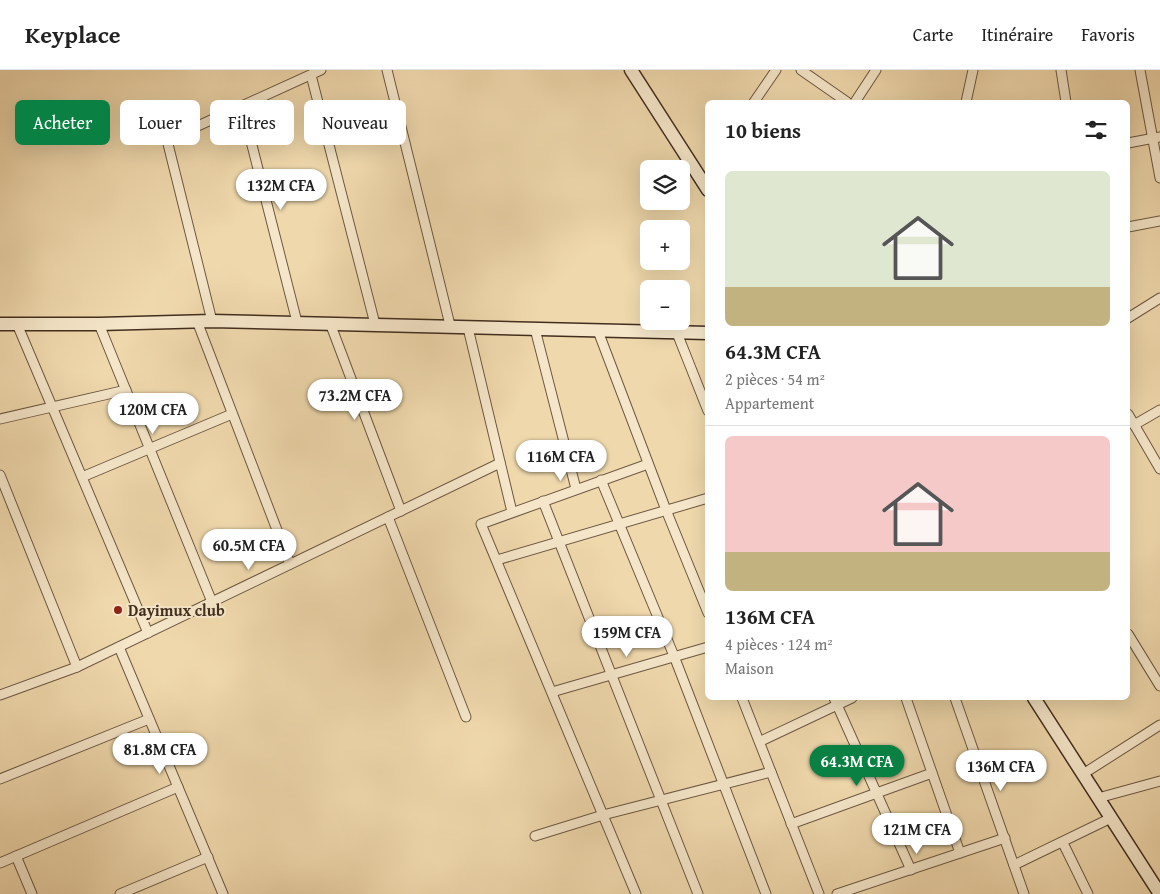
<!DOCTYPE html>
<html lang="fr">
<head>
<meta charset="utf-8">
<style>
  :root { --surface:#fff; --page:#f6f6f6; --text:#222; --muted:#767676; --line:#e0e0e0; --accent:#0b8043 }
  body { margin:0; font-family:"Gentium Book Plus",serif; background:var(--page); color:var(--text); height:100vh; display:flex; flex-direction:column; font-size:19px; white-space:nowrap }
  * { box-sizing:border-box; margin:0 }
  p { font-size:16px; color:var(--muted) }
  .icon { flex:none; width:28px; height:28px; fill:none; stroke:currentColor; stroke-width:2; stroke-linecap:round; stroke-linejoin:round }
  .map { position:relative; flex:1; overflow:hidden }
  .drawer { position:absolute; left:705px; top:30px; width:425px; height:600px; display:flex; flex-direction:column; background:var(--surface); border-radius:8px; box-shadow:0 5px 20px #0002 }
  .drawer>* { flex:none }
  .banner { position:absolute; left:15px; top:30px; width:475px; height:45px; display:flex; gap:10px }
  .buttons { position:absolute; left:640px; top:90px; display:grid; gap:10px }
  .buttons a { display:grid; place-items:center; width:50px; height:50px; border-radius:8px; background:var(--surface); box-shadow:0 5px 20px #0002; font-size:25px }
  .price { position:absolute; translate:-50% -42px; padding:0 11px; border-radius:18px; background:#fff; color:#222; font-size:16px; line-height:32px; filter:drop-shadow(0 1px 2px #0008) }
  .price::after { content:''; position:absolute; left:50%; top:30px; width:15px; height:11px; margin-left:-8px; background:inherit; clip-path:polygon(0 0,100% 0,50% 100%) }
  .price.on { background:var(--accent); color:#fff }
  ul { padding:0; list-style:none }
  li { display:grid; align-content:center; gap:10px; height:265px; padding:0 20px }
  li+li { border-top:1px solid var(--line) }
  li span { display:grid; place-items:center; height:155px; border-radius:8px; color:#555 }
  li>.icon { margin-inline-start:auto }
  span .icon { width:90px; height:90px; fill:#fffc; stroke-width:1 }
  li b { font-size:21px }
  h2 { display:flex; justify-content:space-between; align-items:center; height:60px; padding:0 20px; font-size:21px }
  .tag { padding:0 18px; border-radius:8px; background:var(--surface); box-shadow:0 5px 20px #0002; font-size:18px; line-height:45px }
  .tag.on { background:var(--accent); color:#fff }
  header { display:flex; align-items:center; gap:30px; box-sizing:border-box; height:70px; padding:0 25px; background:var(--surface); border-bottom:1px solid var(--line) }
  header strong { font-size:24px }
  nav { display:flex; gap:28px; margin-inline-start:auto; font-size:18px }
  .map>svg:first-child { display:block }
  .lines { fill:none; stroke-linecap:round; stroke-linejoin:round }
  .street-casing { stroke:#6d5842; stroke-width:11 }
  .secondary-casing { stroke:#422e1e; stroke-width:15 }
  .street { stroke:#f5e6c9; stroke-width:9 }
  .secondary { stroke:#f5e6c9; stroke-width:12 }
  .poi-dot { fill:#8f2418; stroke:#f5e6c9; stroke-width:2 }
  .labels { text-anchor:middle; stroke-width:4; stroke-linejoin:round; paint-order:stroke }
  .poi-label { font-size:16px; font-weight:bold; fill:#422e1e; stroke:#f5e6c9; text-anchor:start }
</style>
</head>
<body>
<header>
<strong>Keyplace</strong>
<nav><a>Carte</a><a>Itinéraire</a><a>Favoris</a></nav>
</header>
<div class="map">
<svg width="1160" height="824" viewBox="0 0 1160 824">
  <rect width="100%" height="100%" fill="#efd8ac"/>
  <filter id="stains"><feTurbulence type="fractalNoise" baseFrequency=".004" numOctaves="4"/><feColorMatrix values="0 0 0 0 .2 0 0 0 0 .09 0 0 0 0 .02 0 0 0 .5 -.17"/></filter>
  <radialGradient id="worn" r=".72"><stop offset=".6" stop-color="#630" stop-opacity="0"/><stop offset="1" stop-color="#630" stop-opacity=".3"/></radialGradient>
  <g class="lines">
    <defs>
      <g id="street">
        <path d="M387,0L450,255"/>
        <path d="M801,0L847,32"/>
        <path d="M1061,0L1066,32"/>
        <path d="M1140,0L1160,108"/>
        <path d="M311,5L375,254"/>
        <path d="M754,32L776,0"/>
        <path d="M855,32L876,0"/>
        <path d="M966,32L973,0"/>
        <path d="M242,36L297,252"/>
        <path d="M1128,73L1160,67"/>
        <path d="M1128,157L1160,151"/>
        <path d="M1128,248L1160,228"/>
        <path d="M197,251L290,494"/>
        <path d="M212,251L167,70L321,0"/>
        <path d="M330,253L401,441"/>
        <path d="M17,254L148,563"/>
        <path d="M99,254L212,532"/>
        <path d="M468,258L512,442"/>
        <path d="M535,259L576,419"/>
        <path d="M598,261L666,440L708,543"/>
        <path d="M677,263L708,341"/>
        <path d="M1128,344L1160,399"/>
        <path d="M0,349L126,320"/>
        <path d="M1134,355L1160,340"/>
        <path d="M0,405L77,597"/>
        <path d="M82,407L232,344"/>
        <path d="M601,410L674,586L766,824"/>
        <path d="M543,431L698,824"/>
        <path d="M388,447L466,647"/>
        <path d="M497,490L708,428"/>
        <path d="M1128,564L1160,616"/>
        <path d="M119,577L223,824"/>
        <path d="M552,622L708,577"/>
        <path d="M0,625L77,597L500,393"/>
        <path d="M742,628L819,824"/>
        <path d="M834,628L911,800"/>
        <path d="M906,628L960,783"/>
        <path d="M955,628L1024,824"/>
        <path d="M761,671L852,628"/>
        <path d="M1083,704L1160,655"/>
        <path d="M0,709L149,649"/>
        <path d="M1098,728L1160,711"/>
        <path d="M791,754L932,703"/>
        <path d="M535,766L603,745L771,702"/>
        <path d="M1063,773L1088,824"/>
        <path d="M16,786L32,824"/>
        <path d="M0,793L178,717"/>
        <path d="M1014,795L1111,748"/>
        <path d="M120,824L208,787"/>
        <path d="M636,824L481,454L648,394"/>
        <path d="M837,824L1005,768"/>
      </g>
      <g id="secondary">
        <path d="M631,0L708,120"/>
        <path d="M0,254H99L212,251L708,263"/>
        <path d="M1034,628L1160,824"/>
      </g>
    </defs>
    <use href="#street" class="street-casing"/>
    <use href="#secondary" class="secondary-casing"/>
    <use href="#street" class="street"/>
    <use href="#secondary" class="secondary"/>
  </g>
  <circle class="poi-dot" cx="118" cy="540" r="5"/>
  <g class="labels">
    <g class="poi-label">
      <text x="128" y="546">Dayimux club</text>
    </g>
  </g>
  <rect width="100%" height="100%" filter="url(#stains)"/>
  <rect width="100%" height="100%" fill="url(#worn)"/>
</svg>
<div class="buttons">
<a><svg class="icon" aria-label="layers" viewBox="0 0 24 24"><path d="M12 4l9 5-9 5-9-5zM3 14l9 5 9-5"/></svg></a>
<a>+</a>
<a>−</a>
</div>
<b class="price" style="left:281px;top:141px">132M CFA</b>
<b class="price" style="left:355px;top:351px">73.2M CFA</b>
<b class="price" style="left:153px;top:365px">120M CFA</b>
<b class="price" style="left:561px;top:412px">116M CFA</b>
<b class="price" style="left:249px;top:501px">60.5M CFA</b>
<b class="price" style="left:627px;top:588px">159M CFA</b>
<b class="price" style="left:160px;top:705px">81.8M CFA</b>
<b class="price on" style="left:857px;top:717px">64.3M CFA</b>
<b class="price" style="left:1001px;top:722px">136M CFA</b>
<b class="price" style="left:917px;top:785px">121M CFA</b>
<div class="banner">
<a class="tag on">Acheter</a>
<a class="tag">Louer</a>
<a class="tag">Filtres</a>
<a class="tag">Nouveau</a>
</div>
<section class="drawer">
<h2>10 biens<svg class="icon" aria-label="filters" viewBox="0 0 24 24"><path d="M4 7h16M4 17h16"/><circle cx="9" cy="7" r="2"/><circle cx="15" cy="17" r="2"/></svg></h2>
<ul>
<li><span style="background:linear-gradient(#dfe7d0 75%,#c2b280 0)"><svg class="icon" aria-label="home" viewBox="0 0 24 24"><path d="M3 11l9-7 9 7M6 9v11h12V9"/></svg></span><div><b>64.3M CFA</b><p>2 pièces · 54 m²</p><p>Appartement</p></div></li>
<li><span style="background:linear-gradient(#f6c9c9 75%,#c2b280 0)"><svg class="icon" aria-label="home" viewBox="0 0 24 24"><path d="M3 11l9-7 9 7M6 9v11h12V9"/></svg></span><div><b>136M CFA</b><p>4 pièces · 124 m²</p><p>Maison</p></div></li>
</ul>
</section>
</div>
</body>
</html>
